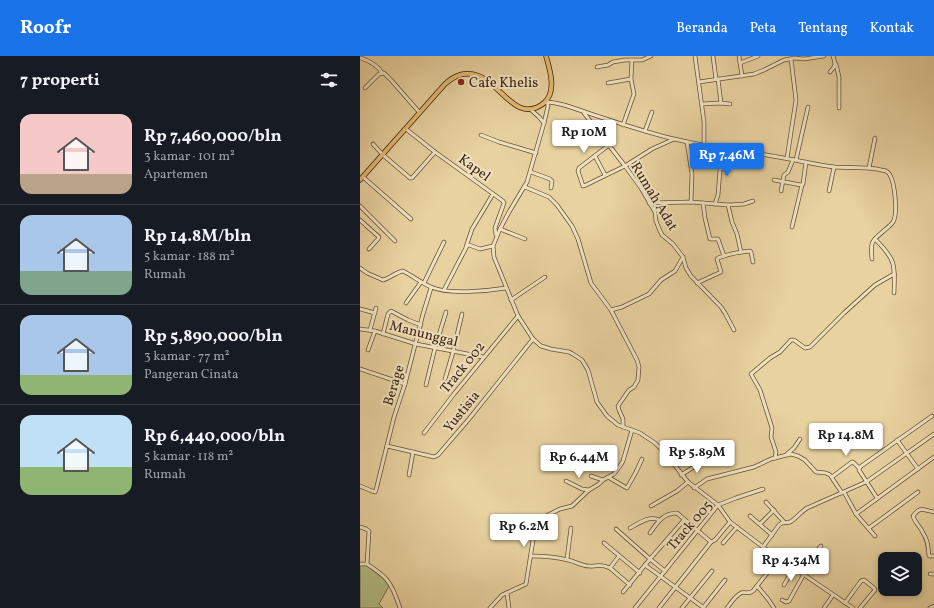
<!DOCTYPE html>
<html lang="id">
<head>
<meta charset="utf-8">
<style>
  :root { --surface:#171b24; --page:#20242c; --text:#f1f3f6; --muted:#9ea1a6; --line:#363941; --accent:#1a73e8 }
  body { margin:0; font-family:Vollkorn,serif; background:var(--page); color:var(--text); height:100vh; display:flex; flex-direction:column; font-size:15px; white-space:nowrap }
  * { box-sizing:border-box; margin:0 }
  p { font-size:13px; color:var(--muted) }
  .icon { flex:none; width:22px; height:22px; fill:none; stroke:currentColor; stroke-width:2; stroke-linecap:round; stroke-linejoin:round }
  .map { position:relative; flex:1; overflow:hidden }
  .sheet { display:flex; flex-direction:column; background:var(--surface); width:360px }
  .sheet>* { flex:none }
  .controls { position:absolute; left:518px; top:496px; display:grid; gap:8px }
  .controls a { display:grid; place-items:center; width:44px; height:44px; border-radius:8px; background:var(--surface); box-shadow:0 2px 6px #0003; font-size:20px }
  .price { position:absolute; translate:-50% -34px; padding:0 9px; border-radius:4px; background:#fff; color:#222; font-size:13px; line-height:26px; filter:drop-shadow(0 1px 2px #0008) }
  .price::after { content:''; position:absolute; left:50%; top:24px; width:12px; height:9px; margin-left:-6px; background:inherit; clip-path:polygon(0 0,100% 0,50% 100%) }
  .price.current { background:var(--accent); color:#fff }
  ul { padding:0; list-style:none }
  li { display:flex; align-items:center; gap:12px; height:100px; padding:0 20px }
  li+li { border-top:1px solid var(--line) }
  li span { display:grid; place-items:center; flex:none; width:112px; height:80px; border-radius:12px; color:#555 }
  li>.icon { margin-inline-start:auto }
  span .icon { width:48px; height:48px; fill:#fffc; stroke-width:1 }
  li b { font-size:17px }
  h2 { display:flex; justify-content:space-between; align-items:center; height:48px; padding:0 20px; font-size:17px }
  header { display:flex; align-items:center; gap:24px; box-sizing:border-box; height:56px; padding:0 20px; background:var(--accent); color:#fff }
  header strong { font-size:19px }
  nav { display:flex; gap:22px; margin-inline-start:auto; font-size:14px }
  main { display:flex; flex:1; min-height:0 }
  .map>svg:first-child { display:block }
  .green { fill:#b3bd86; stroke:#79704c }
  .lines { fill:none; stroke-linecap:round; stroke-linejoin:round }
  .minor-casing { stroke:#695036; stroke-width:4.5 }
  .highway-casing { stroke:#3f2413; stroke-width:5.5 }
  .minor { stroke:#f0e2c1; stroke-width:3 }
  .highway { stroke:#e4b970; stroke-width:4 }
  .poi-dot { fill:#8f2418; stroke:#f0e2c1; stroke-width:1.5 }
  .labels { text-anchor:middle; stroke-width:4; stroke-linejoin:round; paint-order:stroke }
  .poi-label { font-size:14px; fill:#3f2413; stroke:#f0e2c1; text-anchor:start }
  .street-label { font-size:14px; fill:#3f2413; stroke:#f0e2c1 }
</style>
</head>
<body>
<header>
<strong>Roofr</strong>
<nav><a>Beranda</a><a>Peta</a><a>Tentang</a><a>Kontak</a></nav>
</header>
<main>
<section class="sheet">
<h2>7 properti<svg class="icon" aria-label="filters" viewBox="0 0 24 24"><path d="M4 7h16M4 17h16"/><circle cx="9" cy="7" r="2"/><circle cx="15" cy="17" r="2"/></svg></h2>
<ul>
<li><span style="background:linear-gradient(#f6c9c9 75%,#b9a48a 0)"><svg class="icon" aria-label="home" viewBox="0 0 24 24"><path d="M3 11l9-7 9 7M6 9v11h12V9"/></svg></span><div><b>Rp 7,460,000/bln</b><p>3 kamar · 101 m²</p><p>Apartemen</p></div></li>
<li><span style="background:linear-gradient(#a9c7e8 70%,#7fa58c 0)"><svg class="icon" aria-label="home" viewBox="0 0 24 24"><path d="M3 11l9-7 9 7M6 9v11h12V9"/></svg></span><div><b>Rp 14.8M/bln</b><p>5 kamar · 188 m²</p><p>Rumah</p></div></li>
<li><span style="background:linear-gradient(#a9c7e8 75%,#8fb573 0)"><svg class="icon" aria-label="home" viewBox="0 0 24 24"><path d="M3 11l9-7 9 7M6 9v11h12V9"/></svg></span><div><b>Rp 5,890,000/bln</b><p>3 kamar · 77 m²</p><p>Pangeran Cinata</p></div></li>
<li><span style="background:linear-gradient(#bfe0f5 65%,#8fb573 0)"><svg class="icon" aria-label="home" viewBox="0 0 24 24"><path d="M3 11l9-7 9 7M6 9v11h12V9"/></svg></span><div><b>Rp 6,440,000/bln</b><p>5 kamar · 118 m²</p><p>Rumah</p></div></li>
</ul>
</section>
<div class="map">
<svg width="574" height="552" viewBox="0 0 574 552">
  <rect width="100%" height="100%" fill="#e8d2a0"/>
  <filter id="stains"><feTurbulence type="fractalNoise" baseFrequency=".005" numOctaves="4"/><feColorMatrix values="0 0 0 0 .2 0 0 0 0 .09 0 0 0 0 .02 0 0 0 .5 -.17"/></filter>
  <radialGradient id="worn" r=".72"><stop offset=".6" stop-color="#630" stop-opacity="0"/><stop offset="1" stop-color="#630" stop-opacity=".3"/></radialGradient>
  <path class="green" d="M7,508L22,519L29,530L19,548L23,552H0V509Z"/>
  <g class="lines">
    <defs>
      <g id="minor">
        <path d="M335,0L344,66V89"/>
        <path d="M353,0L356,23"/>
        <path d="M379,0L382,20"/>
        <path d="M1,2C9,5 18,9 22,17"/>
        <path d="M380,7L398,0"/>
        <path d="M476,8L479,21V52"/>
        <path d="M237,11L248,9L253,6L265,4H282L291,0"/>
        <path d="M470,16C476,9 476,9 473,0"/>
        <path d="M358,23L361,47"/>
        <path d="M339,26L394,18L404,14L424,4L435,2L444,3L464,0"/>
        <path d="M248,27L271,23"/>
        <path d="M5,32L19,18L24,17L31,24L60,57"/>
        <path d="M187,44L188,50L184,67L167,126L149,156L140,173L133,190L134,201L158,260L173,283L181,290L191,293L209,296L213,298L222,304L228,314L237,346L247,360L258,369L280,377L295,387L305,397L328,426L358,449L370,466L403,491L493,552"/>
        <path d="M188,46L195,47L204,49C241,61 277,74 314,83C348,91 384,95 418,101C437,104 456,109 475,111C489,112 503,111 517,113C520,114 523,114 526,115C528,116 529,117 530,119C535,128 538,158 533,166C531,169 528,171 526,173C512,185 510,184 512,203"/>
        <path d="M342,48L361,47L370,48"/>
        <path d="M170,53L179,61L184,67"/>
        <path d="M224,57L265,110L281,132L295,156L296,165L300,175L302,179L313,188L323,201L326,212L331,220L361,251L365,257L374,274"/>
        <path d="M263,69L274,38L271,23L272,4"/>
        <path d="M46,73L75,96L143,145L144,147L135,172L136,179"/>
        <path d="M285,75L292,56"/>
        <path d="M121,79L139,86L176,97"/>
        <path d="M327,86L332,118L331,146"/>
        <path d="M13,88L23,99L50,122H52L75,96"/>
        <path d="M249,89L219,112L218,115L223,130L226,129L265,110L292,93L314,83"/>
        <path d="M235,100L245,119"/>
        <path d="M427,102L436,44L431,3"/>
        <path d="M436,104L448,51"/>
        <path d="M509,112L515,82"/>
        <path d="M171,116L190,123L192,125L191,132"/>
        <path d="M3,121L51,163"/>
        <path d="M414,124L441,129L443,128L446,106"/>
        <path d="M165,131L189,141L197,149L212,170L218,183L231,227L251,254L262,251L289,238L301,224L315,215L323,201"/>
        <path d="M421,135L424,119L428,116L433,104"/>
        <path d="M469,135L474,111"/>
        <path d="M289,147L331,146L368,149L384,148L393,145"/>
        <path d="M343,147L345,162L350,183H358L364,200"/>
        <path d="M355,148L358,139L360,114L361,112L364,113L366,112L372,94"/>
        <path d="M368,149L372,166L377,178L381,196"/>
        <path d="M0,150L35,185"/>
        <path d="M0,164L19,181L18,183L9,193"/>
        <path d="M432,171L442,129"/>
        <path d="M140,173L165,183"/>
        <path d="M515,183C536,204 535,208 534,237"/>
        <path d="M106,191L112,173L133,138"/>
        <path d="M0,212L7,217L23,224C30,222 36,216 43,215C53,220 61,227 71,231C89,239 127,235 146,232"/>
        <path d="M64,227L84,186"/>
        <path d="M337,227L361,216L357,203L358,202C368,198 379,196 390,195L391,196L393,206"/>
        <path d="M84,234L107,190L109,189L120,193L133,190"/>
        <path d="M151,244L185,221"/>
        <path d="M46,247L61,226"/>
        <path d="M0,253L15,257"/>
        <path d="M251,254L277,304L279,311L278,324L274,331L269,334L258,350L259,354L263,363V371"/>
        <path d="M0,273L15,275L56,288L123,301"/>
        <path d="M10,274L16,252"/>
        <path d="M23,278L28,258L31,255L48,264L61,269"/>
        <path d="M8,294L15,275"/>
        <path d="M0,313L45,328"/>
        <path d="M85,323L93,296L102,258"/>
        <path d="M66,329L75,292L86,256"/>
        <path d="M64,377L94,338L158,260"/>
        <path d="M537,384L558,413"/>
        <path d="M27,390L70,400L74,401L78,399L109,363L173,283"/>
        <path d="M427,398L434,392L440,383"/>
        <path d="M415,402L416,396L411,381L412,372L400,334L391,318L410,302L420,296L431,284H434L445,292L450,291L484,257L515,229L534,218"/>
        <path d="M49,419L53,396"/>
        <path d="M321,419L345,404"/>
        <path d="M231,420L243,424"/>
        <path d="M248,421L265,431L267,432L276,416L282,403"/>
        <path d="M472,421L492,406H493L499,412"/>
        <path d="M206,425L222,433L229,434"/>
        <path d="M0,430L12,435L15,436L16,434L34,361L45,328L63,258L71,232"/>
        <path d="M334,432L347,423L394,411L411,403L431,398L438,400L445,404L456,416L466,417L470,419L482,437"/>
        <path d="M484,436L496,458L515,480"/>
        <path d="M517,442L499,414L500,411L572,360"/>
        <path d="M406,446L424,466"/>
        <path d="M291,450L317,435L328,426"/>
        <path d="M574,456C563,454 560,450 553,460C555,467 560,470 563,477C568,484 568,491 569,500H574"/>
        <path d="M496,458L574,401"/>
        <path d="M390,460L412,479"/>
        <path d="M400,468L414,454"/>
        <path d="M0,471L6,473L9,475L7,508"/>
        <path d="M270,472C279,467 290,459 299,464"/>
        <path d="M509,472L558,436"/>
        <path d="M256,473L290,503L263,536"/>
        <path d="M290,477C297,467 303,457 317,457L351,486L299,552"/>
        <path d="M351,486L355,484L370,466"/>
        <path d="M244,487L280,517"/>
        <path d="M363,487L377,471"/>
        <path d="M403,491L419,469L422,467C425,466 427,467 430,466C433,465 442,455 447,452L506,426L574,378"/>
        <path d="M171,500C183,500 196,501 208,504C215,505 221,510 229,510C238,511 239,507 250,512L270,529"/>
        <path d="M207,503L211,472"/>
        <path d="M0,508H7C14,513 21,517 27,524C33,531 37,543 40,552"/>
        <path d="M285,509L344,552"/>
        <path d="M250,512L259,500"/>
        <path d="M439,514L461,490"/>
        <path d="M305,515L290,503L324,464"/>
        <path d="M570,518H574"/>
        <path d="M424,529L434,511"/>
        <path d="M397,530L408,543L414,552"/>
        <path d="M147,537L149,552"/>
        <path d="M422,544L426,546L429,545L444,518"/>
        <path d="M485,547L501,525L504,524L514,532L515,534L500,552"/>
        <path d="M130,552L142,539L166,528L174,478L179,465L182,462L200,453L212,450L229,434L239,428L243,424L254,418L260,410L263,405L272,374"/>
        <path d="M275,552L358,449L376,442L403,433"/>
        <path d="M322,552L352,515"/>
        <path d="M343,552L365,524"/>
        <path d="M367,552C371,547 375,540 381,537C385,535 388,539 393,535L419,502"/>
        <path d="M464,552L473,539"/>
        <path d="M570,552L574,550"/>
      </g>
      <path id="highway" d="M0,124L85,28C95,19 105,15 119,20C140,27 157,69 184,47C197,36 190,14 186,0"/>
    </defs>
    <use href="#minor" class="minor-casing"/>
    <use href="#highway" class="highway-casing"/>
    <use href="#minor" class="minor"/>
    <use href="#highway" class="highway"/>
  </g>
  <circle class="poi-dot" cx="101" cy="26" r="4"/>
  <g class="labels">
    <g class="poi-label">
      <text x="109" y="31">Cafe Khelis</text>
    </g>
    <g class="street-label">
      <text transform="translate(115 111) rotate(36)" y="5">Kapel</text>
      <text transform="translate(295 140) rotate(59)" y="5">Rumah Adat</text>
      <text transform="translate(64 277) rotate(14)" y="5">Manunggal</text>
      <text transform="translate(102 311) rotate(-51)" y="5">Track 002</text>
      <text transform="translate(33 329) rotate(-73)" y="5">Berage</text>
      <text transform="translate(101 355) rotate(-51)" y="5">Yustisia</text>
      <text transform="translate(329 469) rotate(-49)" y="5">Track 005</text>
    </g>
  </g>
  <rect width="100%" height="100%" filter="url(#stains)"/>
  <rect width="100%" height="100%" fill="url(#worn)"/>
</svg>
<div class="controls">
<a><svg class="icon" aria-label="layers" viewBox="0 0 24 24"><path d="M12 4l9 5-9 5-9-5zM3 14l9 5 9-5"/></svg></a>
</div>
<b class="price" style="left:224px;top:98px">Rp 10M</b>
<b class="price current" style="left:367px;top:121px">Rp 7.46M</b>
<b class="price" style="left:486px;top:401px">Rp 14.8M</b>
<b class="price" style="left:337px;top:418px">Rp 5.89M</b>
<b class="price" style="left:219px;top:423px">Rp 6.44M</b>
<b class="price" style="left:164px;top:492px">Rp 6.2M</b>
<b class="price" style="left:431px;top:526px">Rp 4.34M</b>
</div>
</main>
</body>
</html>
